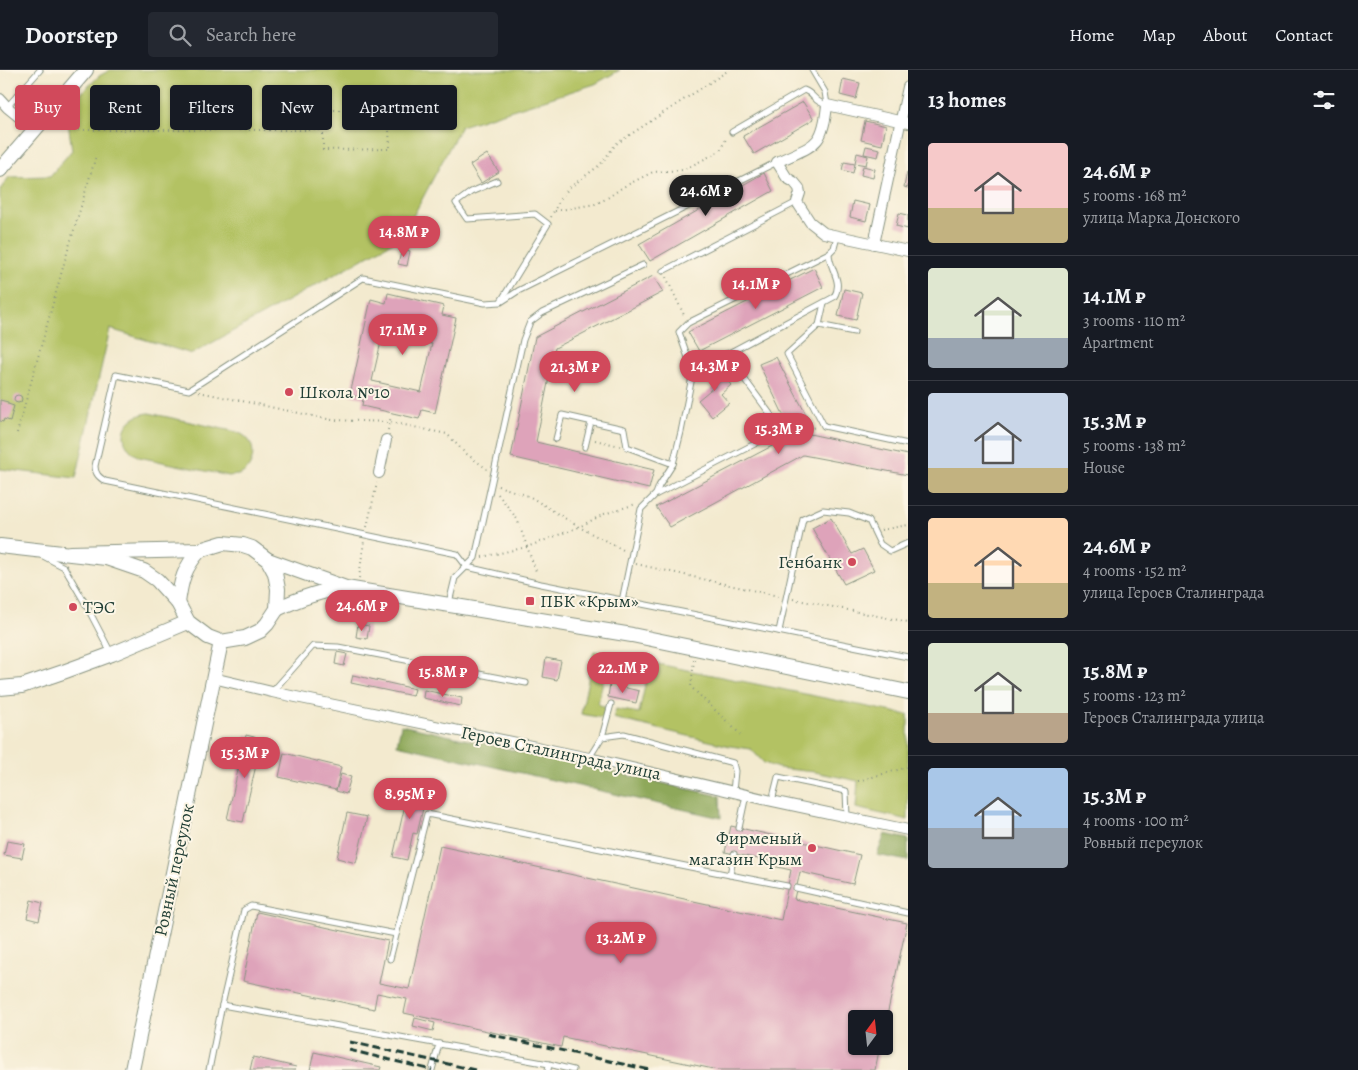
<!DOCTYPE html>
<html lang="en">
<head>
<meta charset="utf-8">
<style>
  :root { --surface:#171b24; --page:#242831; --text:#f1f3f6; --muted:#9ea1a6; --line:#363941; --accent:#d1495b }
  body { margin:0; font-family:Alegreya,serif; background:var(--page); color:var(--text); height:100vh; display:flex; flex-direction:column; font-size:19px; white-space:nowrap }
  * { box-sizing:border-box; margin:0 }
  p { font-size:16px; color:var(--muted) }
  .icon { flex:none; width:28px; height:28px; fill:none; stroke:currentColor; stroke-width:2; stroke-linecap:round; stroke-linejoin:round }
  .map { position:relative; flex:1; overflow:hidden }
  .sheet { display:flex; flex-direction:column; background:var(--surface); width:450px }
  .sheet>* { flex:none }
  .top-card { position:absolute; left:15px; top:15px; width:475px; height:45px; display:flex; gap:10px }
  .needle { width:32px; rotate:15deg }
  .controls { position:absolute; left:848px; top:940px; display:grid; gap:10px }
  .controls a { display:grid; place-items:center; width:45px; height:45px; border-radius:5px; background:var(--surface); box-shadow:0 1px 4px #0004; font-size:25px }
  .price { position:absolute; translate:-50% -42px; padding:0 11px; border-radius:18px; background:var(--accent); color:#fff; font-size:16px; line-height:32px; filter:drop-shadow(0 1px 2px #0008) }
  .price::after { content:''; position:absolute; left:50%; top:30px; width:15px; height:11px; margin-left:-8px; background:inherit; clip-path:polygon(0 0,100% 0,50% 100%) }
  .price.active { background:#222; color:#fff }
  ul { padding:0; list-style:none }
  li { display:flex; align-items:center; gap:15px; height:125px; padding:0 20px }
  li+li { border-top:1px solid var(--line) }
  li span { display:grid; place-items:center; flex:none; width:140px; height:100px; border-radius:5px; color:#555 }
  li>.icon { margin-inline-start:auto }
  span .icon { width:60px; height:60px; fill:#fffc; stroke-width:1 }
  li b { font-size:21px }
  h2 { display:flex; justify-content:space-between; align-items:center; height:60px; padding:0 20px; font-size:21px }
  .tag { padding:0 18px; border-radius:5px; background:var(--surface); box-shadow:0 1px 4px #0004; font-size:18px; line-height:45px }
  .tag.active { background:var(--accent); color:#fff }
  header { display:flex; align-items:center; gap:30px; box-sizing:border-box; height:70px; padding:0 25px; background:var(--surface); border-bottom:1px solid var(--line) }
  header strong { font-size:24px }
  nav { display:flex; gap:28px; margin-inline-start:auto; font-size:18px }
  .search { width:350px; height:45px; background:var(--page); display:flex; align-items:center; gap:12px; box-sizing:border-box; padding:0 18px; border-radius:5px; color:var(--muted); font-size:19px }
  main { display:flex; flex:1; min-height:0 }
  .map>svg:first-child { display:block }
  .green { fill:#b3c264; stroke:#69804c }
  .forest { fill:#8ea85a; stroke:#567247 }
  .building { fill:#dea3ba; fill-rule:evenodd }
  .lines { fill:none; stroke-linecap:round; stroke-linejoin:round }
  .lane-casing { stroke:#899482; stroke-width:7 }
  .street-casing { stroke:#899482; stroke-width:12 }
  .secondary-casing { stroke:#899482; stroke-width:16 }
  .path { stroke:#899482; stroke-width:2; stroke-dasharray:1 4; stroke-linecap:butt }
  .lane { stroke:#fff; stroke-width:5 }
  .street { stroke:#fff; stroke-width:10 }
  .secondary { stroke:#fff; stroke-width:14 }
  .rail { stroke:#1f3d34; stroke-width:3; stroke-dasharray:8 4; stroke-linecap:butt }
  .poi-dot { fill:#d1495b; stroke:#fcf5e5; stroke-width:2 }
  .labels { text-anchor:middle; stroke-width:4; stroke-linejoin:round; paint-order:stroke }
  .poi-label { font-size:18px; fill:#1f3d34; stroke:#fcf5e5; text-anchor:start }
  .street-label { font-size:18px; fill:#1f3d34; stroke:#fcf5e5 }
</style>
</head>
<body>
<header>
<strong>Doorstep</strong>
<div class="search"><svg class="icon" aria-label="search" viewBox="0 0 24 24"><circle cx="10" cy="10" r="6"/><path d="M15 15l6 6"/></svg>Search here</div>
<nav><a>Home</a><a>Map</a><a>About</a><a>Contact</a></nav>
</header>
<main>
<div class="map">
<svg width="908" height="1000" viewBox="0 0 908 1000">
  <rect width="100%" height="100%" fill="#fcf5e5"/>
  <filter id="ink" filterUnits="userSpaceOnUse"><feTurbulence type="fractalNoise" baseFrequency=".02" numOctaves="2"/><feDisplacementMap in="SourceGraphic" scale="10" xChannelSelector="R" yChannelSelector="G"/><feConvolveMatrix kernelMatrix="1 2 1 2 8 2 1 2 1" color-interpolation-filters="sRGB"/></filter>
  <filter id="wash" filterUnits="userSpaceOnUse"><feTurbulence type="fractalNoise" baseFrequency=".0096" numOctaves="4" result="noise"/><feDisplacementMap in="SourceGraphic" scale="20" xChannelSelector="R" yChannelSelector="G"/><feGaussianBlur stdDeviation="1.12" result="paint"/><feColorMatrix in="noise" values="0 0 0 0 0 0 0 0 0 0 0 0 0 0 0 0 0 1.4 0 .05"/><feComposite in="paint" operator="in"/></filter>
  <g filter="url(#wash)">
    <rect width="100%" height="100%" fill="#f3eacf"/>
    <g class="green">
      <path d="M110,0H620L595,14L461,56L402,167L192,284L110,259L76,408L0,399V120L9,107L50,106L72,80L66,38L99,6Z"/>
      <path d="M149,343L237,362C242,364 247,367 250,372C256,382 252,399 241,404C237,406 232,405 229,406L139,387C114,373 122,346 149,343Z"/>
      <path d="M594,581L908,645V750L856,738L858,711L815,702L778,698L764,693L751,679L730,676L613,648L616,639L639,643L646,611L605,602L598,634L605,637L603,648L581,644Z"/>
    </g>
    <g class="forest">
      <path d="M401,655L720,726L721,748L397,675Z"/>
      <path d="M885,764L908,769V791L877,785Z"/>
    </g>
    <g id="blocks">
      <g class="building">
        <path d="M843,9L860,13L856,29L840,25Z"/>
        <path d="M803,32L814,49L754,84L743,66Z"/>
        <path d="M865,51L886,56L882,75L861,70Z"/>
        <path d="M866,76L880,79L878,87L864,84Z"/>
        <path d="M857,83L868,86L866,95L855,93Z"/>
        <path d="M487,84L499,102L481,113L470,95Z"/>
        <path d="M844,92L855,94L853,103L842,100Z"/>
        <path d="M863,96L875,99L873,108L861,105Z"/>
        <path d="M907,102H908V118L904,117Z"/>
        <path d="M764,103L773,121L650,191L639,174Z"/>
        <path d="M853,131L870,135L866,151L850,147Z"/>
        <path d="M899,143L908,145V159L896,156Z"/>
        <path d="M402,179L410,181L407,196L398,194Z"/>
        <path d="M814,198L823,217L699,281L688,262Z"/>
        <path d="M653,206L663,222L555,278L536,372L654,400L649,419L511,387L535,267Z"/>
        <path d="M844,219L862,223L856,250L838,246Z"/>
        <path d="M388,223L444,236L442,245L456,248L435,343L422,340L419,349L362,336L363,328L350,325L371,229L386,233ZM383,263L432,274L421,322L372,311Z"/>
        <path d="M776,287L808,348L799,352L805,359L803,360L805,363L908,385V405L803,385L670,457L656,437L793,365L759,294Z"/>
        <path d="M714,294L731,315L721,324L729,333L712,347L698,330L715,316L703,303Z"/>
        <circle cx="18" cy="329" r="4"/>
        <path d="M0,330L8,332V334L14,336L10,351L4,349L3,352L0,351Z"/>
        <path d="M831,448L852,484L863,479L874,500L844,514L812,458Z"/>
        <path d="M358,554L369,556L367,569L356,567Z"/>
        <path d="M337,582L347,584L344,596L335,594Z"/>
        <path d="M546,588L561,591L557,610L543,607Z"/>
        <path d="M353,605L415,619L413,626L351,613Z"/>
        <path d="M610,614L639,621L636,633L608,627Z"/>
        <path d="M424,620L462,628L461,636L423,628Z"/>
        <path d="M246,665L262,669L243,752L227,749Z"/>
        <path d="M284,683L341,697L336,720L279,707Z"/>
        <path d="M341,704L351,707L346,724L336,721Z"/>
        <path d="M410,713L428,717L417,764L413,763L407,790L393,787Z"/>
        <path d="M347,743L367,747L356,793L337,788Z"/>
        <path d="M731,756L860,785L853,814L800,802L794,829L907,853L885,955L884,949H856V976H880L875,1000H718L563,967L561,977L404,943L407,929L377,923L374,939L243,911L257,842L388,871L379,913L409,919L440,776L781,850L791,800L768,795L769,791L725,782Z"/>
        <path d="M7,771L25,774L22,788L4,785Z"/>
        <path d="M31,830L43,833L39,851L27,848Z"/>
        <path d="M415,948L435,953L433,961L413,956Z"/>
        <path d="M314,982L381,997L380,1000H310Z"/>
        <path d="M253,987L296,997L295,1000H250Z"/>
      </g>
    </g>
  </g>
  <g filter="url(#ink)">
    <use href="#blocks" fill-opacity="0" stroke="#899482" stroke-width="1"/>
    <g class="lines">
      <defs>
        <g id="lane">
          <path d="M7,37L40,0"/>
          <path d="M732,62L804,20C815,24 813,32 827,35L825,22L812,0"/>
          <path d="M777,92L518,221L501,232L485,233L363,208L189,320L116,305L95,396C95,404 99,407 105,411L457,484L467,497L541,514L908,587"/>
          <path d="M497,111L471,122L456,133L467,149L535,144L548,154L501,231"/>
          <path d="M663,201L797,132"/>
          <path d="M824,233L819,255L854,262"/>
          <path d="M819,255L787,284L824,356L908,374"/>
          <path d="M693,302L679,262L688,253L829,183"/>
          <path d="M556,369L562,345L624,359L627,377L673,394"/>
          <path d="M585,377L591,352"/>
          <path d="M657,424L782,360L726,284"/>
          <path d="M43,486L64,497L85,533L111,583"/>
          <path d="M622,531L641,439L656,424L659,416L673,394L681,362L693,302L834,227C844,211 829,199 829,183L834,178L837,167"/>
          <path d="M449,533L455,508L475,488L523,270L530,252L542,243L643,195"/>
          <path d="M779,561L803,449L823,440L849,443L869,451L880,474L890,481L908,473"/>
          <path d="M272,622L313,576L338,577L526,613"/>
          <path d="M602,667L611,634"/>
          <path d="M589,688L602,667L624,664L733,693L735,701L733,722"/>
          <path d="M772,731L778,707L846,721L847,747"/>
          <path d="M739,758L746,725"/>
          <path d="M730,805L787,816"/>
          <path d="M796,818L908,843"/>
          <path d="M390,889L427,744L730,805L734,784"/>
          <path d="M222,935L439,974L432,1000"/>
          <path d="M439,974L549,994L548,1000"/>
          <path d="M549,994L573,1000"/>
          <path d="M209,1000L222,935L244,840L251,836L396,864"/>
        </g>
        <g id="street">
          <path d="M0,29L7,37L34,59"/>
          <path d="M908,53L827,35C823,78 813,75 777,92L787,108L794,112L799,118L800,123L797,132L810,152L824,163L908,181"/>
          <path d="M874,174L908,17"/>
          <path d="M379,403L386,370"/>
          <path d="M213,608L272,622L589,688L772,731L908,760"/>
        </g>
        <g id="secondary">
          <path d="M0,100L86,0"/>
          <path d="M0,476L106,488L144,501L157,510L178,533L188,552L208,567L221,572L245,568L260,561L267,554L277,539L278,519L275,503L268,490L252,478L243,475L223,473L200,480L70,483"/>
          <path d="M268,490L346,518L632,565L908,622"/>
          <path d="M178,533C181,510 184,498 200,480"/>
          <path d="M277,539C298,529 319,521 343,518"/>
          <path d="M0,618L22,616L63,602L112,584L188,552"/>
          <path d="M132,1000L221,572"/>
        </g>
      </defs>
      <use href="#lane" class="lane-casing"/>
      <use href="#street" class="street-casing"/>
      <use href="#secondary" class="secondary-casing"/>
      <g class="path">
        <path d="M64,60H323V40H388L390,79L323,80V60"/>
        <path d="M555,141L595,134L606,129L623,117L653,102L683,100L720,81L727,67"/>
        <path d="M551,147L560,129L569,118L600,95L616,74L729,0"/>
        <path d="M666,207L684,245"/>
        <path d="M199,322L332,350L390,352L447,364L464,382L487,399"/>
        <path d="M388,360L391,346"/>
        <path d="M803,360L816,357"/>
        <path d="M17,363L65,190L96,86"/>
        <path d="M595,370L620,376"/>
        <path d="M498,416L529,426L579,457L625,481"/>
        <path d="M498,424L517,449L537,504"/>
        <path d="M367,457L377,413"/>
        <path d="M881,460L908,455"/>
        <path d="M482,487L527,477L579,457L604,444L636,434"/>
        <path d="M636,494L778,526"/>
        <path d="M359,508L364,471"/>
        <path d="M793,529L908,552"/>
        <path d="M694,590L691,617L741,665"/>
        <path d="M858,711L908,697"/>
      </g>
      <use href="#lane" class="lane"/>
      <use href="#street" class="street"/>
      <use href="#secondary" class="secondary"/>
      <g class="rail">
        <path d="M488,964L650,1000"/>
        <path d="M350,972L475,1000"/>
        <path d="M349,980L432,1000"/>
      </g>
    </g>
  </g>
  <g class="poi-dot">
    <circle cx="289" cy="322" r="5"/>
    <circle cx="852" cy="492" r="5"/>
    <rect x="525" y="526" width="10" height="10" rx="2.5"/>
    <circle cx="73" cy="537" r="5"/>
    <circle cx="812" cy="778" r="5"/>
  </g>
  <g class="labels">
    <g class="poi-label">
      <text x="299" y="328">Школа №10</text>
      <text x="842" y="498" text-anchor="end">Генбанк</text>
      <text x="540" y="537">ПБК «Крым»</text>
      <text x="83" y="543">ТЭС</text>
      <text x="802" y="774" text-anchor="end">Фирменый<tspan x="802" dy="21">магазин Крым</tspan></text>
    </g>
    <g class="street-label">
      <text transform="translate(561 683) rotate(12)" y="6">Героев Сталинграда улица</text>
      <text transform="translate(174 800) rotate(-78)" y="6">Ровный переулок</text>
    </g>
  </g>
</svg>
<div class="controls">
<a><svg class="needle" viewBox="-14 -14 28 28"><path d="M0-13l5 13h-10z" fill="#e53935"/><path d="M0 13l5-13h-10z" fill="#9ea1a6"/></svg></a>
</div>
<b class="price active" style="left:706px;top:147px">24.6M ₽</b>
<b class="price" style="left:404px;top:188px">14.8M ₽</b>
<b class="price" style="left:756px;top:240px">14.1M ₽</b>
<b class="price" style="left:403px;top:286px">17.1M ₽</b>
<b class="price" style="left:715px;top:322px">14.3M ₽</b>
<b class="price" style="left:575px;top:323px">21.3M ₽</b>
<b class="price" style="left:779px;top:385px">15.3M ₽</b>
<b class="price" style="left:362px;top:562px">24.6M ₽</b>
<b class="price" style="left:623px;top:624px">22.1M ₽</b>
<b class="price" style="left:443px;top:628px">15.8M ₽</b>
<b class="price" style="left:245px;top:709px">15.3M ₽</b>
<b class="price" style="left:410px;top:750px">8.95M ₽</b>
<b class="price" style="left:621px;top:894px">13.2M ₽</b>
<div class="top-card">
<a class="tag active">Buy</a>
<a class="tag">Rent</a>
<a class="tag">Filters</a>
<a class="tag">New</a>
<a class="tag">Apartment</a>
</div>
</div>
<section class="sheet">
<h2>13 homes<svg class="icon" aria-label="filters" viewBox="0 0 24 24"><path d="M4 7h16M4 17h16"/><circle cx="9" cy="7" r="2"/><circle cx="15" cy="17" r="2"/></svg></h2>
<ul>
<li><span style="background:linear-gradient(#f6c9c9 65%,#c2b280 0)"><svg class="icon" aria-label="home" viewBox="0 0 24 24"><path d="M3 11l9-7 9 7M6 9v11h12V9"/></svg></span><div><b>24.6M ₽</b><p>5 rooms · 168 m²</p><p>улица Марка Донского</p></div></li>
<li><span style="background:linear-gradient(#dfe7d0 70%,#9aa5b1 0)"><svg class="icon" aria-label="home" viewBox="0 0 24 24"><path d="M3 11l9-7 9 7M6 9v11h12V9"/></svg></span><div><b>14.1M ₽</b><p>3 rooms · 110 m²</p><p>Apartment</p></div></li>
<li><span style="background:linear-gradient(#c9d6e8 75%,#c2b280 0)"><svg class="icon" aria-label="home" viewBox="0 0 24 24"><path d="M3 11l9-7 9 7M6 9v11h12V9"/></svg></span><div><b>15.3M ₽</b><p>5 rooms · 138 m²</p><p>House</p></div></li>
<li><span style="background:linear-gradient(#ffd9b3 65%,#c2b280 0)"><svg class="icon" aria-label="home" viewBox="0 0 24 24"><path d="M3 11l9-7 9 7M6 9v11h12V9"/></svg></span><div><b>24.6M ₽</b><p>4 rooms · 152 m²</p><p>улица Героев Сталинграда</p></div></li>
<li><span style="background:linear-gradient(#dfe7d0 70%,#b9a48a 0)"><svg class="icon" aria-label="home" viewBox="0 0 24 24"><path d="M3 11l9-7 9 7M6 9v11h12V9"/></svg></span><div><b>15.8M ₽</b><p>5 rooms · 123 m²</p><p>Героев Сталинграда улица</p></div></li>
<li><span style="background:linear-gradient(#a9c7e8 60%,#9aa5b1 0)"><svg class="icon" aria-label="home" viewBox="0 0 24 24"><path d="M3 11l9-7 9 7M6 9v11h12V9"/></svg></span><div><b>15.3M ₽</b><p>4 rooms · 100 m²</p><p>Ровный переулок</p></div></li>
</ul>
</section>
</main>
</body>
</html>
